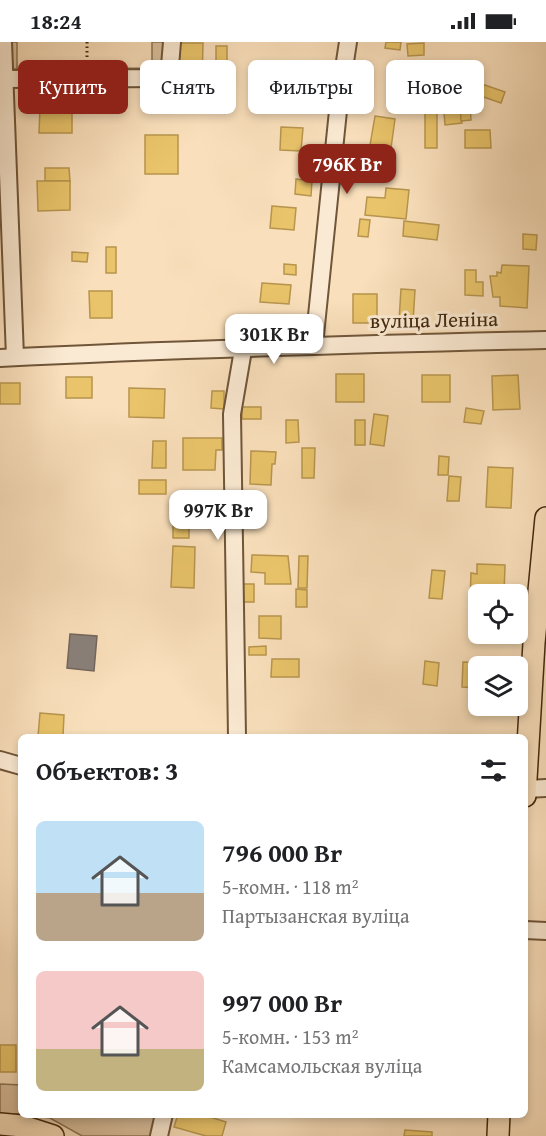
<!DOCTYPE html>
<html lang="ru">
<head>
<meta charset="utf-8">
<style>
  :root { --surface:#fff; --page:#f6f6f6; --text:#202124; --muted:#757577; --accent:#8f2418 }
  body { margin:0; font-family:"Gentium Book Plus",serif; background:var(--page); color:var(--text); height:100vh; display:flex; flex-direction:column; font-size:22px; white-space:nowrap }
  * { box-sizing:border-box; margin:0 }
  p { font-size:20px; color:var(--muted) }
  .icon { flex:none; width:33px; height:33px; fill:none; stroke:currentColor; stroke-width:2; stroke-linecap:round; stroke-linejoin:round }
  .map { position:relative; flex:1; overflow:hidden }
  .drawer { position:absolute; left:18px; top:692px; width:510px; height:384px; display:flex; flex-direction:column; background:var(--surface); border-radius:9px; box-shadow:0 3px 9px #0003 }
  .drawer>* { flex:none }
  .guide { position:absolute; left:18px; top:18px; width:510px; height:54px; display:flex; gap:12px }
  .controls { position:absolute; left:468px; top:542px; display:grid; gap:12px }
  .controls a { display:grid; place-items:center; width:60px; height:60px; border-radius:9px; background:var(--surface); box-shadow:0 3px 9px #0003; font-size:30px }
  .price { position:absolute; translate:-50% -51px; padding:0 14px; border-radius:12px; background:#fff; color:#222; font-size:20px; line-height:39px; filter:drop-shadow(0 2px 3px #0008) }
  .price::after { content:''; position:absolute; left:50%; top:36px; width:18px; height:14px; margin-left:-9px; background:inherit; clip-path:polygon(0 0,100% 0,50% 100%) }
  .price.active { background:var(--accent); color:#fff }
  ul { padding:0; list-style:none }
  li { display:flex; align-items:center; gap:18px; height:150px; padding:0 18px }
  li span { display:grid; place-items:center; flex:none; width:168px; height:120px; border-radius:9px; color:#555 }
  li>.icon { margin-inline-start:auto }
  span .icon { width:72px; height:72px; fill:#fffc; stroke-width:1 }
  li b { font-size:26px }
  h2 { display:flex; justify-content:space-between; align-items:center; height:72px; padding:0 18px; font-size:26px }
  .chip { padding:0 21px; border-radius:9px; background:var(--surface); box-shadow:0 3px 9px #0003; font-size:21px; line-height:54px }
  .chip.active { background:var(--accent); color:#fff }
  .status { display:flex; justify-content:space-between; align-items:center; height:42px; padding:0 30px; background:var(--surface); direction:ltr }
  .status svg { height:16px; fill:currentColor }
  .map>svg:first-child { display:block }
  .green { fill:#dac09e; stroke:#8e7456; stroke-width:1.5 }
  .homes { fill:#e9c46a; stroke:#b7954e; stroke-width:1.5 }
  .industry { fill:#8a817c; stroke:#74665b; stroke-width:1.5 }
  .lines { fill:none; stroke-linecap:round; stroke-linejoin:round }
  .minor-casing { stroke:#705639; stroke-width:20 }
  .major-casing { stroke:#42280e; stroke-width:24 }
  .path { stroke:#42280e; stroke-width:3; stroke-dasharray:1.5 3; stroke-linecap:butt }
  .minor { stroke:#fbead3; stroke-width:16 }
  .major { stroke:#f9dfbb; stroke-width:21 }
  .labels { text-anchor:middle; stroke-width:6; stroke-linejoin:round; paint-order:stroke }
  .street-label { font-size:21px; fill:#42280e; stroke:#fbead3 }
</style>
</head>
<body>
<div class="status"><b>18:24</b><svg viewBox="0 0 49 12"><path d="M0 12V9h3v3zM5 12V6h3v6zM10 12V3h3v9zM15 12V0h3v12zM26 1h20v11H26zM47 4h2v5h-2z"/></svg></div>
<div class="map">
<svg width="546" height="1094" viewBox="0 0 546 1094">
  <rect width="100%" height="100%" fill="#f9dfbb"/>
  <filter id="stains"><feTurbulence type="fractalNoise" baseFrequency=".00333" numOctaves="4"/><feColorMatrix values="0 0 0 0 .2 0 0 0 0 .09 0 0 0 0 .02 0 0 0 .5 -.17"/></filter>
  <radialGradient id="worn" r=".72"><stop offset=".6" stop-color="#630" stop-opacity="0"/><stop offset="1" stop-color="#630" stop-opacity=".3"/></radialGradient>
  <g class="green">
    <path d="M9,0H17V27L152,26V0H168L166,27H9Z"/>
    <path d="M0,1042L21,1043V1072H0Z"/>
    <path d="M27,1073H161L156,1094H82L50,1076Z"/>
  </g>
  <g class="homes">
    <path d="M386,0H401L400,8L385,6Z"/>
    <path d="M179,1H203L202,42H179Z"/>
    <path d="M424,1V13L408,14L407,2Z"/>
    <rect x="216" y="4" width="11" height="15"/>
    <path d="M456,31L457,48L433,49L432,32Z"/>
    <path d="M479,41L505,50L501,61L475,52Z"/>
    <path d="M401,42L422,45L419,64L399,62Z"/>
    <path d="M51,45H73L72,67L51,66Z"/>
    <path d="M285,47L307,49L305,70L283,68Z"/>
    <path d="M460,57L462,81L445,83L443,58Z"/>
    <path d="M470,60L471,78L461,79L460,61Z"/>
    <path d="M40,66L72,67V91H39Z"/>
    <rect x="425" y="67" width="12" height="39"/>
    <path d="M375,74L395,77L391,106L370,103Z"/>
    <path d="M281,85L303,86L301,109L280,108Z"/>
    <path d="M465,88H490L491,106H465Z"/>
    <rect x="145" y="93" width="33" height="39"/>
    <path d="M45,126H69L70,139H45Z"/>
    <path d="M296,137L312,139L311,154L295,152Z"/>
    <path d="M37,139H70V168L38,169Z"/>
    <path d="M386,146L409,148L406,177L365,173L367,155L385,156Z"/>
    <path d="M272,164L296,166L294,188L270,186Z"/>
    <path d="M360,177L370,178L368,195L358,194Z"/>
    <path d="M404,179L439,183L437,198L403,194Z"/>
    <path d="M523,192L537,193L536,208L523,207Z"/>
    <rect x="106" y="205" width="10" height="26"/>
    <path d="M72,210L88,211L87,220L72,219Z"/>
    <path d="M284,222L296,223V233L284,232Z"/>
    <path d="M502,223L529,224L527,266L500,264V255H493L490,234H497V230L501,231Z"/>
    <path d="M465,228H476V240H483V254L465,253Z"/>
    <path d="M262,241L291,243L289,262L260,260Z"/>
    <path d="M401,247L415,248L413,280L399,279Z"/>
    <path d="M89,249H112V276H90Z"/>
    <rect x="353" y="252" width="24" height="29"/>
    <rect x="336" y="332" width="28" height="28"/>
    <rect x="422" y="333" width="28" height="27"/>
    <path d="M518,333L520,367L493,368L492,334Z"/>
    <rect x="66" y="335" width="26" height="21"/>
    <rect x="0" y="341" width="20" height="21"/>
    <path d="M129,346L165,347L164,376L129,375Z"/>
    <path d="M212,349H224V367L211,366Z"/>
    <rect x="242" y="365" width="19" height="12"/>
    <path d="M466,366L484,369L481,382L464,380Z"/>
    <path d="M374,372L388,374L384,404L370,402Z"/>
    <path d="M286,378H298L299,400L286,401Z"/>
    <rect x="355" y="378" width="10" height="25"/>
    <path d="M183,396H222V408H216L215,428H183Z"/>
    <path d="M153,399H166V426H152Z"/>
    <path d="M302,406H315L314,436H302Z"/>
    <path d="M251,409L276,410L275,422H272L271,443L250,442Z"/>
    <path d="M439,414L449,415L448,433H438Z"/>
    <path d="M488,425L513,426L511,466L486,465Z"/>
    <path d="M449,434L461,435L459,459H447Z"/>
    <rect x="139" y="438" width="27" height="14"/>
    <rect x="173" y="460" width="16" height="36"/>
    <path d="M173,504L195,505L194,546L171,545Z"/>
    <path d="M252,513L288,514L291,542H265V531L251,530Z"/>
    <path d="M299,514H308L307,546H298Z"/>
    <path d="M477,522L505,523L504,552H478V557H470L471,531L477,532Z"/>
    <path d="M432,528L445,529L442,557L429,556Z"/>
    <rect x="239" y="542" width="15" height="18"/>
    <path d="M296,547L307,548V565H296Z"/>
    <path d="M259,574H281V597L259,596Z"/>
    <path d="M266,604V613H249V605Z"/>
    <path d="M272,617H299V635H271Z"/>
    <path d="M425,619L439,621L437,644L423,642Z"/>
    <path d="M463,620L494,621V624H478V646L462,645Z"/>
    <path d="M40,671L64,673L63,694H38Z"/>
    <rect x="0" y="1003" width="16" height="27"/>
    <path d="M178,1072H201L226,1080L222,1094H206L174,1085Z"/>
    <path d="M405,1088L432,1090V1094H404Z"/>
  </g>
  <path class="industry" d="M70,592L97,594L94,629L67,626Z"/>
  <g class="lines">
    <defs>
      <g id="minor">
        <path d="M3,0L15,315"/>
        <path d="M4,37L169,36L172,0"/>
        <path d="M314,303L339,59L348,0"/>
        <path d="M0,316C182,307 364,302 546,298"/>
        <path d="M237,694L232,372L243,308"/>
        <path d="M0,718L21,724"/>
        <path d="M526,747L546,746"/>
        <path d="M525,888L546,889"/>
        <path d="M159,1094L164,1072"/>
      </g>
      <g id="major">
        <path d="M525,754L534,601L546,476"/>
        <path d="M0,1082L22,1084L53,1094"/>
        <path d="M498,1094L499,1072"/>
      </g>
    </defs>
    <use href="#minor" class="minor-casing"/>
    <use href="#major" class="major-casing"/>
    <path class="path" d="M87,0V22"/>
    <use href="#minor" class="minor"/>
    <use href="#major" class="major"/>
  </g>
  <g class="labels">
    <g class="street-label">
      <text transform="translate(434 278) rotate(-1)" y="7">вуліца Леніна</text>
    </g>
  </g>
  <rect width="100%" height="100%" filter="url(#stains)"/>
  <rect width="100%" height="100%" fill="url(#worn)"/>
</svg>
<div class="controls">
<a><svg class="icon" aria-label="locate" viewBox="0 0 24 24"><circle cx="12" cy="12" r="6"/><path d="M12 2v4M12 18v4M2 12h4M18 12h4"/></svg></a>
<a><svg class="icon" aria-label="layers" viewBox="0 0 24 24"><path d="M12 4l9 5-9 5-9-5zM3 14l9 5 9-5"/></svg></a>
</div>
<b class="price active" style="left:347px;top:153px">796K Br</b>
<b class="price" style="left:274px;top:323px">301K Br</b>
<b class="price" style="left:218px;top:499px">997K Br</b>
<div class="guide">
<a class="chip active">Купить</a>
<a class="chip">Снять</a>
<a class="chip">Фильтры</a>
<a class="chip">Новое</a>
</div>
<section class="drawer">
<h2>Объектов: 3<svg class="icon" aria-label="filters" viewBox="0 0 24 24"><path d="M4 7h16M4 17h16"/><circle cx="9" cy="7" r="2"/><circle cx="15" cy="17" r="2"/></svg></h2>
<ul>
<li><span style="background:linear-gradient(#bfe0f5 60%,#b9a48a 0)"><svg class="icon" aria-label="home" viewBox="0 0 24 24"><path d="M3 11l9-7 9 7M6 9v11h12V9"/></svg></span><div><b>796 000 Br</b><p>5-комн. · 118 m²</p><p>Партызанская вуліца</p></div></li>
<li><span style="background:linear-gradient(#f6c9c9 65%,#c2b280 0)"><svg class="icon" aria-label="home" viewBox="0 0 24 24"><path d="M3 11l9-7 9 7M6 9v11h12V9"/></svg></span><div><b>997 000 Br</b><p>5-комн. · 153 m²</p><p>Камсамольская вуліца</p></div></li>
</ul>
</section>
</div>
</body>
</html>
